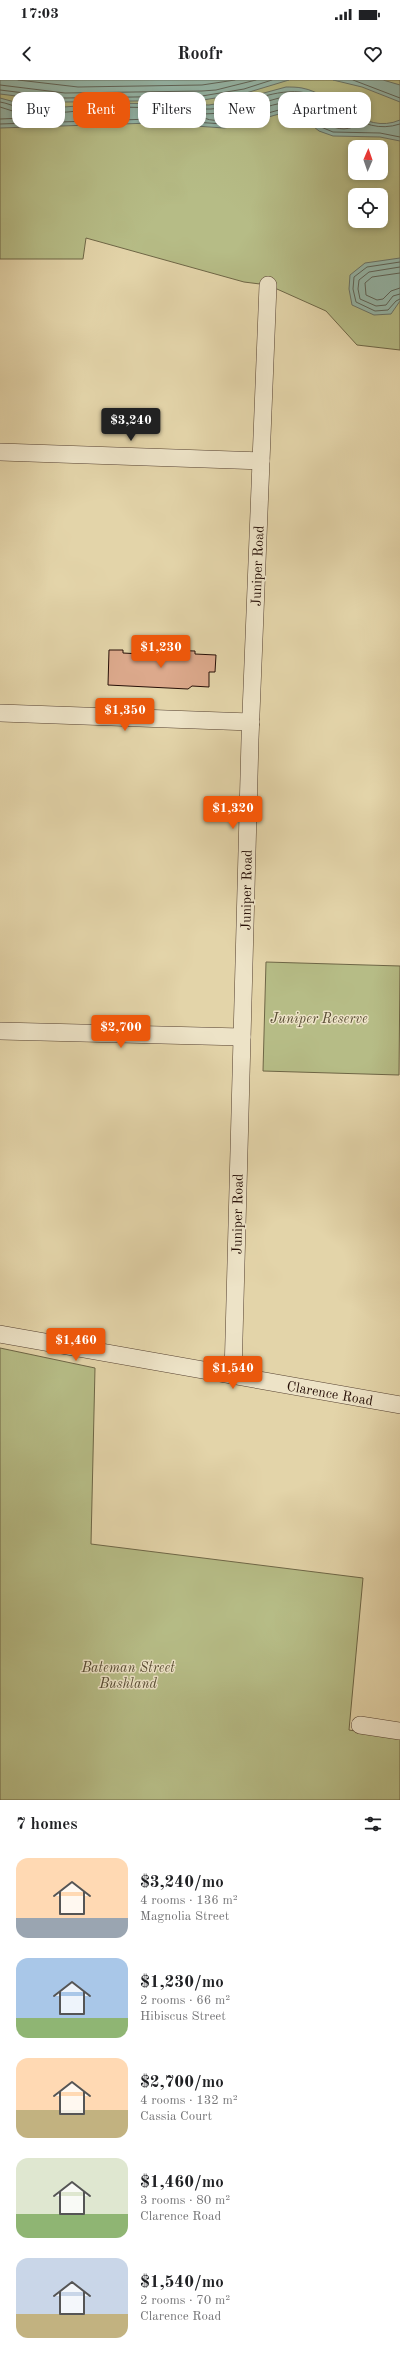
<!DOCTYPE html>
<html lang="en">
<head>
<meta charset="utf-8">
<style>
  :root { --surface:#fff; --page:#f6f6f6; --text:#202124; --muted:#757577; --accent:#ea580c }
  body { margin:0; font-family:"Old Standard TT",serif; background:var(--page); color:var(--text); height:100vh; display:flex; flex-direction:column; font-size:15px; white-space:nowrap }
  * { box-sizing:border-box; margin:0 }
  p { font-size:13px; color:var(--muted) }
  .icon { flex:none; width:22px; height:22px; fill:none; stroke:currentColor; stroke-width:2; stroke-linecap:round; stroke-linejoin:round }
  .map { position:relative; height:1720px; overflow:hidden }
  .panel { display:flex; flex-direction:column; background:var(--surface); flex:1 }
  .panel>* { flex:none }
  .guide { position:absolute; left:12px; top:12px; width:376px; height:36px; display:flex; gap:8px }
  .needle { width:26px; rotate:2deg }
  .tools { position:absolute; left:348px; top:60px; display:grid; gap:8px }
  .tools a { display:grid; place-items:center; width:40px; height:40px; border-radius:8px; background:var(--surface); box-shadow:0 2px 6px #0003; font-size:20px }
  .price { position:absolute; translate:-50% -34px; padding:0 9px; border-radius:4px; background:var(--accent); color:#fff; font-size:13px; line-height:26px; filter:drop-shadow(0 1px 2px #0008) }
  .price::after { content:''; position:absolute; left:50%; top:24px; width:12px; height:9px; margin-left:-6px; background:inherit; clip-path:polygon(0 0,100% 0,50% 100%) }
  .price.active { background:#222; color:#fff }
  ul { padding:0; list-style:none }
  li { display:flex; align-items:center; gap:12px; height:100px; padding:0 16px }
  li span { display:grid; place-items:center; flex:none; width:112px; height:80px; border-radius:12px; color:#555 }
  li>.icon { margin-inline-start:auto }
  span .icon { width:48px; height:48px; fill:#fffc; stroke-width:1 }
  li b { font-size:17px }
  h2 { display:flex; justify-content:space-between; align-items:center; height:48px; padding:0 16px; font-size:17px }
  .pill { padding:0 14px; border-radius:12px; background:var(--surface); box-shadow:0 2px 6px #0003; font-size:14px; line-height:36px }
  .pill.active { background:var(--accent); color:#fff }
  .status { display:flex; justify-content:space-between; align-items:center; height:28px; padding:0 20px; background:var(--surface); direction:ltr }
  .status svg { height:11px; fill:currentColor }
  header { display:flex; justify-content:space-between; align-items:center; height:52px; padding:0 16px; background:var(--surface); font-size:18px; font-weight:800 }
  .map>svg:first-child { display:block }
  .green { fill:#b6bc86; stroke:#6e6646; fill-rule:evenodd }
  .water { fill:#95b8ab; stroke:#697469 }
  .lines { fill:none; stroke-linecap:round; stroke-linejoin:round }
  .shore { stroke:#5e6459; stroke-width:1 }
  .building { fill:#dca98c; stroke:#260f07 }
  .street-casing { stroke:#554030; stroke-width:18 }
  .street { stroke:#ede3c7; stroke-width:17 }
  .labels { text-anchor:middle; stroke-width:3; stroke-linejoin:round; paint-order:stroke }
  .street-label { font-size:14px; fill:#260f07; stroke:#ede3c7 }
  .park-label { font-size:14px; font-style:italic; fill:#584c33; stroke:#ede3c7 }
</style>
</head>
<body>
<div class="status"><b>17:03</b><svg viewBox="0 0 49 12"><path d="M0 12V9h3v3zM5 12V6h3v6zM10 12V3h3v9zM15 12V0h3v12zM26 1h20v11H26zM47 4h2v5h-2z"/></svg></div>
<header><svg class="icon" aria-label="back" viewBox="0 0 24 24"><path d="M15 5l-7 7 7 7"/></svg>Roofr<svg class="icon" aria-label="heart" viewBox="0 0 24 24"><path d="M12 20l-8-8c-3-5 5-10 8-4 3-6 11-1 8 4z"/></svg></header>
<div class="map">
<svg width="400" height="1720" viewBox="0 0 400 1720">
  <rect width="100%" height="100%" fill="#e3d4a9"/>
  <filter id="stains"><feTurbulence type="fractalNoise" baseFrequency=".005" numOctaves="4"/><feColorMatrix values="0 0 0 0 .2 0 0 0 0 .09 0 0 0 0 .02 0 0 0 .5 -.17"/></filter>
  <radialGradient id="worn" r=".72"><stop offset=".6" stop-color="#630" stop-opacity="0"/><stop offset="1" stop-color="#630" stop-opacity=".3"/></radialGradient>
  <g class="green">
    <path d="M0,0H400V270L357,265L326,231L268,205L244,202L86,158L83,179H0ZM355,67H381V93H355ZM355,115H381V141H355Z"/>
    <path d="M266,882L400,886L399,995L263,991Z"/>
    <path d="M0,1268L95,1288L91,1464L363,1498L349,1650L400,1658V1720H0Z"/>
  </g>
  <g class="water">
    <path d="M0,0H289L246,13L203,20L65,22L0,14Z"/>
    <path d="M333,0H383L400,5V22L362,7Z"/>
    <path d="M286,7C291,7 297,7 302,8C335,14 363,56 400,40V61L380,57L333,56L319,51L298,34L286,32L237,46L224,48L152,43L0,48V18L22,24L51,28L116,23L209,25L238,20Z"/>
    <path d="M400,178V221L391,234L374,235L352,225L349,209L350,195L365,183Z"/>
  </g>
  <g class="lines">
    <g class="shore">
      <path d="M18,0L78,7L202,5L235,0"/>
      <path d="M353,0L400,18"/>
      <path d="M0,5L65,13L202,11L216,10L256,0"/>
      <path d="M0,10L65,18L202,16L244,9L272,0"/>
      <path d="M287,16C312,17 332,31 353,44V47C328,57 311,24 287,23C265,22 221,51 201,36L203,34L224,33Z"/>
      <path d="M0,22C7,23 13,26 20,28C29,30 41,31 50,32C72,34 95,27 117,27C148,27 180,30 211,29C241,27 270,9 300,12C337,15 357,58 400,44"/>
      <path d="M0,27L25,35L24,38L0,39"/>
      <path d="M0,44L151,39L223,44L236,42L286,28L300,30L321,47L333,52L380,53L400,57"/>
      <path d="M400,182L367,187L354,197L353,209L356,222L375,231L388,230L396,221L400,219"/>
      <path d="M400,187L369,192L359,200L358,209L360,219L376,226L386,225L393,216L400,214"/>
      <path d="M400,193L372,197L365,203L366,215L377,220L383,219L391,211L400,208"/>
    </g>
  </g>
  <path class="building" d="M109,570H123V573L161,575V570L195,571V574L216,575L215,592H209V607L192,606L188,609L108,605Z"/>
  <g class="lines">
    <defs>
      <g id="street">
        <path d="M0,372L261,381"/>
        <path d="M0,633L251,642"/>
        <path d="M0,951L242,957"/>
        <path d="M0,1254L400,1325"/>
        <path d="M233,1295L250,659L268,205"/>
        <path d="M360,1645L400,1651"/>
      </g>
    </defs>
    <use href="#street" class="street-casing"/>
    <use href="#street" class="street"/>
  </g>
  <g class="labels">
    <g class="street-label">
      <text transform="translate(257 486) rotate(-88)" y="5">Juniper Road</text>
      <text transform="translate(246 810) rotate(-89)" y="5">Juniper Road</text>
      <text transform="translate(237 1134) rotate(-89)" y="5">Juniper Road</text>
      <text transform="translate(330 1313) rotate(10)" y="5">Clarence Road</text>
    </g>
    <g class="park-label">
      <text x="319" y="943">Juniper Reserve</text>
      <text x="128" y="1592">Bateman Street<tspan x="128" dy="16">Bushland</tspan></text>
    </g>
  </g>
  <rect width="100%" height="100%" filter="url(#stains)"/>
  <rect width="100%" height="100%" fill="url(#worn)"/>
</svg>
<div class="tools">
<a><svg class="needle" viewBox="-14 -14 28 28"><path d="M0-13l5 13h-10z" fill="#e53935"/><path d="M0 13l5-13h-10z" fill="#757577"/></svg></a>
<a><svg class="icon" aria-label="locate" viewBox="0 0 24 24"><circle cx="12" cy="12" r="6"/><path d="M12 2v4M12 18v4M2 12h4M18 12h4"/></svg></a>
</div>
<b class="price active" style="left:131px;top:362px">$3,240</b>
<b class="price" style="left:161px;top:589px">$1,230</b>
<b class="price" style="left:125px;top:652px">$1,350</b>
<b class="price" style="left:233px;top:750px">$1,320</b>
<b class="price" style="left:121px;top:969px">$2,700</b>
<b class="price" style="left:76px;top:1282px">$1,460</b>
<b class="price" style="left:233px;top:1310px">$1,540</b>
<div class="guide">
<a class="pill">Buy</a>
<a class="pill active">Rent</a>
<a class="pill">Filters</a>
<a class="pill">New</a>
<a class="pill">Apartment</a>
</div>
</div>
<section class="panel">
<h2>7 homes<svg class="icon" aria-label="filters" viewBox="0 0 24 24"><path d="M4 7h16M4 17h16"/><circle cx="9" cy="7" r="2"/><circle cx="15" cy="17" r="2"/></svg></h2>
<ul>
<li><span style="background:linear-gradient(#ffd9b3 75%,#9aa5b1 0)"><svg class="icon" aria-label="home" viewBox="0 0 24 24"><path d="M3 11l9-7 9 7M6 9v11h12V9"/></svg></span><div><b>$3,240/mo</b><p>4 rooms · 136 m²</p><p>Magnolia Street</p></div></li>
<li><span style="background:linear-gradient(#a9c7e8 75%,#8fb573 0)"><svg class="icon" aria-label="home" viewBox="0 0 24 24"><path d="M3 11l9-7 9 7M6 9v11h12V9"/></svg></span><div><b>$1,230/mo</b><p>2 rooms · 66 m²</p><p>Hibiscus Street</p></div></li>
<li><span style="background:linear-gradient(#ffd9b3 65%,#c2b280 0)"><svg class="icon" aria-label="home" viewBox="0 0 24 24"><path d="M3 11l9-7 9 7M6 9v11h12V9"/></svg></span><div><b>$2,700/mo</b><p>4 rooms · 132 m²</p><p>Cassia Court</p></div></li>
<li><span style="background:linear-gradient(#dfe7d0 70%,#8fb573 0)"><svg class="icon" aria-label="home" viewBox="0 0 24 24"><path d="M3 11l9-7 9 7M6 9v11h12V9"/></svg></span><div><b>$1,460/mo</b><p>3 rooms · 80 m²</p><p>Clarence Road</p></div></li>
<li><span style="background:linear-gradient(#c9d6e8 70%,#c2b280 0)"><svg class="icon" aria-label="home" viewBox="0 0 24 24"><path d="M3 11l9-7 9 7M6 9v11h12V9"/></svg></span><div><b>$1,540/mo</b><p>2 rooms · 70 m²</p><p>Clarence Road</p></div></li>
</ul>
</section>
</body>
</html>
